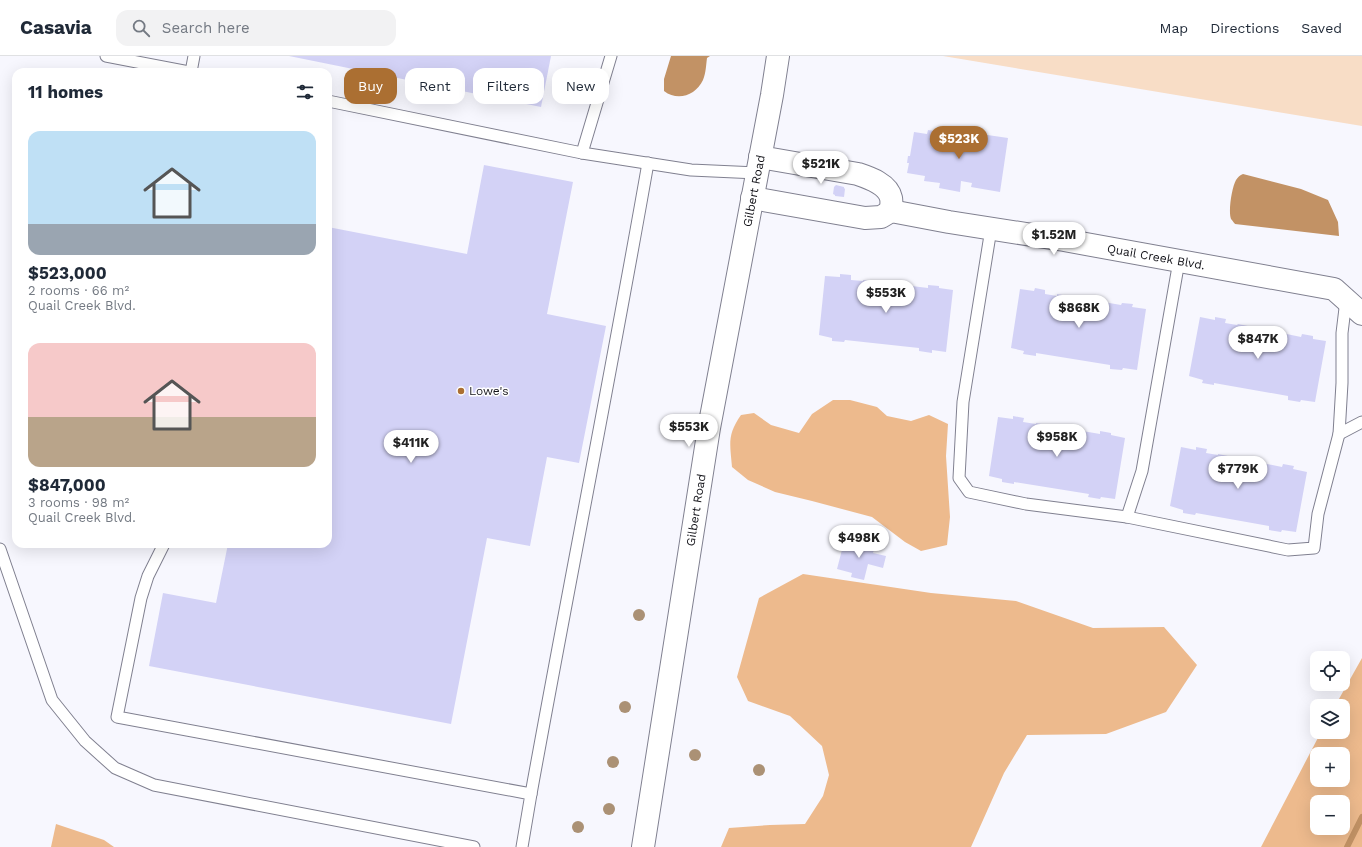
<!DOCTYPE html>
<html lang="en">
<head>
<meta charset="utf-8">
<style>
  :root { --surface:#fff; --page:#f2f2f3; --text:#1f2937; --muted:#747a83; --line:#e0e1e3; --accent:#ab6f32 }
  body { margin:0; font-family:"Work Sans",sans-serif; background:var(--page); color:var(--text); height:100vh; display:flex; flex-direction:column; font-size:15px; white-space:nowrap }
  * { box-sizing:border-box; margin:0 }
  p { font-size:13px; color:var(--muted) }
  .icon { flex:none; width:22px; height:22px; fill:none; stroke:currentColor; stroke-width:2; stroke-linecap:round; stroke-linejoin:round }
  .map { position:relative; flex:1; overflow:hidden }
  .details { position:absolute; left:12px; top:12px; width:320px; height:480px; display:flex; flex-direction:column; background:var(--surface); border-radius:12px; box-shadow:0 4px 16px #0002 }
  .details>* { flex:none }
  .top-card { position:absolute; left:344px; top:12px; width:380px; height:36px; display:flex; gap:8px }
  .fabs { position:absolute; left:1310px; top:595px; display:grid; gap:8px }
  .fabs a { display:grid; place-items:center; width:40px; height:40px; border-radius:8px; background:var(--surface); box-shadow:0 4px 16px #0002; font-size:20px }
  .price { position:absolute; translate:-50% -34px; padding:0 9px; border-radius:14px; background:#fff; color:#222; font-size:13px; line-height:26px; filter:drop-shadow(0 1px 2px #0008) }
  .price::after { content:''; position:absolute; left:50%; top:24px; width:12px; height:9px; margin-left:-6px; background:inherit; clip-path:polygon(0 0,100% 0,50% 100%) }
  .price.active { background:var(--accent); color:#fff }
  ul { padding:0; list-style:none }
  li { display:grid; align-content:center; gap:8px; height:212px; padding:0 16px }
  li span { display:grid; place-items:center; height:124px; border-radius:12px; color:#555 }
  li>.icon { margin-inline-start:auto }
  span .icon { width:72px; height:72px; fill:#fffc; stroke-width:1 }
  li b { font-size:17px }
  h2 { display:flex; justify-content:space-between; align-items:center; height:48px; padding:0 16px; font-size:17px }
  .pill { padding:0 14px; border-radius:12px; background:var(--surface); box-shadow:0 4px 16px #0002; font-size:14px; line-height:36px }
  .pill.active { background:var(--accent); color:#fff }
  header { display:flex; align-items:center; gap:24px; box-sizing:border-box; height:56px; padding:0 20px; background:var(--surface); border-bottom:1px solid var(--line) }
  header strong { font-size:19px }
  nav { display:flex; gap:22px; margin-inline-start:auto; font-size:14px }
  .search { width:280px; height:36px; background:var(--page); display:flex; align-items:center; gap:10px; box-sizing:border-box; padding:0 14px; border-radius:12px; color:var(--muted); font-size:15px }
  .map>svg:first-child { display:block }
  .green { fill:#f8ddc6 }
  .forest { fill:#edba8d; fill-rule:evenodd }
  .water { fill:#c29265 }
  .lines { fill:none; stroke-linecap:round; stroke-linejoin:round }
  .stream { stroke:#c29265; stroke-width:6 }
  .building { fill:#d3d2f6 }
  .service-casing { stroke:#808090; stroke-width:13 }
  .minor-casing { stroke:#808090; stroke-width:24 }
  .service { stroke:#fff; stroke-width:11 }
  .minor { stroke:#fff; stroke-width:22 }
  .tree { fill:#ab9175 }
  .poi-dot { fill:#ab6f32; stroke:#fff; stroke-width:1.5 }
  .labels { text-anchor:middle; stroke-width:3; stroke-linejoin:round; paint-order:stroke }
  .street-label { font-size:12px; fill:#14141a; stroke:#fff }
  .poi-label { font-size:12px; fill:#14141a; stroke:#fff; text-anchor:start }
</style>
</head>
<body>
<header>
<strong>Casavia</strong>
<div class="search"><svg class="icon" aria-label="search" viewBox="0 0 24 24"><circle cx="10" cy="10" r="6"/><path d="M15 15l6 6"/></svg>Search here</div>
<nav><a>Map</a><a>Directions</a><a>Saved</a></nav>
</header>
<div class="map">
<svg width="1362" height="791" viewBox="0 0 1362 791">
  <rect width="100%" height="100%" fill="#f7f7fe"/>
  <path class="green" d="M943,0H1362V70Z"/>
  <g class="forest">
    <path d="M833,344H850L877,351L887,360L911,365L929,359L948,368L946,400L950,461L947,489L921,495L905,486L872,461L812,445L775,436L748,424L732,411C730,388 727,379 741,359L754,357L771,369L799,377L812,358Z"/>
    <path d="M803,518L931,537L1016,545L1093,572L1164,571L1197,609L1166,656L1106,678L1027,679L1004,717L971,791H721L729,772L770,769L805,768L823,740L829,719L822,690L790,660L748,645L737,621L759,542Z"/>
    <path d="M1362,602V791H1261L1321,676H1343V650H1335ZM1317,698H1343V724H1317ZM1317,746H1343V772H1317Z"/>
    <path d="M56,768L104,784L114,791H51Z"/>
  </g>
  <g class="water">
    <path d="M671,0H710L707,2C706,9 706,17 703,24C696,39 678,46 664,35V23Z"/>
    <path d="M1243,118L1301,133L1328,144L1338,166L1339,180L1235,168C1235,168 1232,164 1231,163C1228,155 1232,131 1236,124C1238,121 1240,119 1243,118Z"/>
  </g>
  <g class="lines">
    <path class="stream" d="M1347,791L1362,761"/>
  </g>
  <g class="building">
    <path d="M289,0H551L541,51Z"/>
    <path d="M928,74L955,78L954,83L973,85L974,77L1008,82L1000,136L971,131L972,127L961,125L960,136L939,132L940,127L924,125L925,120L907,117L909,107H907L908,100H910L914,76L927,78Z"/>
    <path d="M484,109L573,126L547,258L606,270L579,407L547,401L530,490L487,482L451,668L149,610L163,537L216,547L228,488H328V171L467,198Z"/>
    <path d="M836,129L844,131V132L845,133L844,141L835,140V139L833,138L834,131Z"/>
    <path d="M840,218L851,219V224L863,225V224L928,232V229L939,230V232L953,234L946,296L932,294V297L919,295V292L845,284L844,286L832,285V282L819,279L825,220L840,221Z"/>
    <path d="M1035,232L1045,234V238L1057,240V238L1121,249L1122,247L1133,248L1132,251L1146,253L1137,314L1123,312L1122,314L1110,313V309L1036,297V300L1023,298L1024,295L1011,292L1020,233L1034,235Z"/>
    <path d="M1200,261L1215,264V261L1226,263L1225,267L1237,269L1238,268L1301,281L1302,278L1313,280V283L1326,285L1315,346L1301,344L1300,346L1288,344V340L1214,327V329L1202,327L1203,324L1189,320Z"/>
    <path d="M1013,360L1024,362L1023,366L1036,368V367L1100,378V375L1111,377V379L1125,382L1115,443L1101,441L1100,443L1088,441L1089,438L1014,426V428L1002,426V423L989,420L998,361L1013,363Z"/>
    <path d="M1181,391L1196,394V391L1207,393L1206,397L1218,399V398L1282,411L1283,408L1294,410L1293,413L1307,416L1296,476L1282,474L1281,476L1269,474V470L1196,457L1195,459L1183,457V454L1170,450Z"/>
    <path d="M859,483L870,486L868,493L874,494L873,497L886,500L883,512L868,508L864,524L851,521L852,517L837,513L844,486L858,489Z"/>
  </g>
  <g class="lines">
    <defs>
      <g id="service">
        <path d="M106,0L189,16"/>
        <path d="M191,16L194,0"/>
        <path d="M328,45L582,97L691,114L757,117"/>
        <path d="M582,97L611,0"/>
        <path d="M991,173L963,346L959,422L969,436L1026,448L1127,461L1288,494L1314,492L1318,458L1339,378L1342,327V277L1346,244"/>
        <path d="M1339,378L1362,366"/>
        <path d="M1127,461L1142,415L1179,205"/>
        <path d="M164,488L148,520L141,542L117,661L531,738L522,791"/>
        <path d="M0,493L52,644L85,685L115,712L154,729L474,791"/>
        <path d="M531,738C569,528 611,318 648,107"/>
      </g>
      <g id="minor">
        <path d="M760,101L858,118C870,122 888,128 891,142C892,146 891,151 891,155"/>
        <path d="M752,142L865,162L881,161L891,155L949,166L1064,184L1334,233L1362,258"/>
        <path d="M643,791L709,372L772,39L778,0"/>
      </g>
    </defs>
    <use href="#service" class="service-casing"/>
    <use href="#minor" class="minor-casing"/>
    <use href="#service" class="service"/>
    <use href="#minor" class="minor"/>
  </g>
  <g class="tree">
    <circle cx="639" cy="559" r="6"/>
    <circle cx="625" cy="651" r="6"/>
    <circle cx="695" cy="699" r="6"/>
    <circle cx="613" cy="706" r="6"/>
    <circle cx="759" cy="714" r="6"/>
    <circle cx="609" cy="753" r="6"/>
    <circle cx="578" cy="771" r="6"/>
  </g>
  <circle class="poi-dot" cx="461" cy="335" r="4"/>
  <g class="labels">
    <g class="street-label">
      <text transform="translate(754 135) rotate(-79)" y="4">Gilbert Road</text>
      <text transform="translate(1156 201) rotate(10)" y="4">Quail Creek Blvd.</text>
      <text transform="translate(696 454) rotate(-81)" y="4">Gilbert Road</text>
    </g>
    <g class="poi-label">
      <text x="469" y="339">Lowe's</text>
    </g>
  </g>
</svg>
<div class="fabs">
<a><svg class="icon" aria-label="locate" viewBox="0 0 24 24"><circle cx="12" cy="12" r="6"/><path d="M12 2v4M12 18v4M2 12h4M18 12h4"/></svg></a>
<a><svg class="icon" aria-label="layers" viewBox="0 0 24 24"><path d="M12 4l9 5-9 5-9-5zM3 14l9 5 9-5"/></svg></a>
<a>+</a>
<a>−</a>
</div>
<b class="price active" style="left:959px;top:104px">$523K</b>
<b class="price" style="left:821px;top:129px">$521K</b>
<b class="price" style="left:1054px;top:200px">$1.52M</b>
<b class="price" style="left:886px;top:258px">$553K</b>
<b class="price" style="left:1079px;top:273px">$868K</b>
<b class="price" style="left:1258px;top:304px">$847K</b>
<b class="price" style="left:689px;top:392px">$553K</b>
<b class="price" style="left:1057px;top:402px">$958K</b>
<b class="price" style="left:411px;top:408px">$411K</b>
<b class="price" style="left:1238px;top:434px">$779K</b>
<b class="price" style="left:859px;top:503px">$498K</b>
<div class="top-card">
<a class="pill active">Buy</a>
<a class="pill">Rent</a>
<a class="pill">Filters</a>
<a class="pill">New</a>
</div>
<section class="details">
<h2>11 homes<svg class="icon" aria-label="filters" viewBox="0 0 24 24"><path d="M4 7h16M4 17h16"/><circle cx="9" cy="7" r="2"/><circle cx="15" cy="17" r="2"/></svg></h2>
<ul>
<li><span style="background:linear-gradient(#bfe0f5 75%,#9aa5b1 0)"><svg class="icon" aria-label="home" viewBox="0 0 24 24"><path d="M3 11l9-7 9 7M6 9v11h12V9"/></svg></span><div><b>$523,000</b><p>2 rooms · 66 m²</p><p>Quail Creek Blvd.</p></div></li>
<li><span style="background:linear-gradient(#f6c9c9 60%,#b9a48a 0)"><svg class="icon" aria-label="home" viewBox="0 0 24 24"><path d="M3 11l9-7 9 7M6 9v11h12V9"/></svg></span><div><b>$847,000</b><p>3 rooms · 98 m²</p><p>Quail Creek Blvd.</p></div></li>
</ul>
</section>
</div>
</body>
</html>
